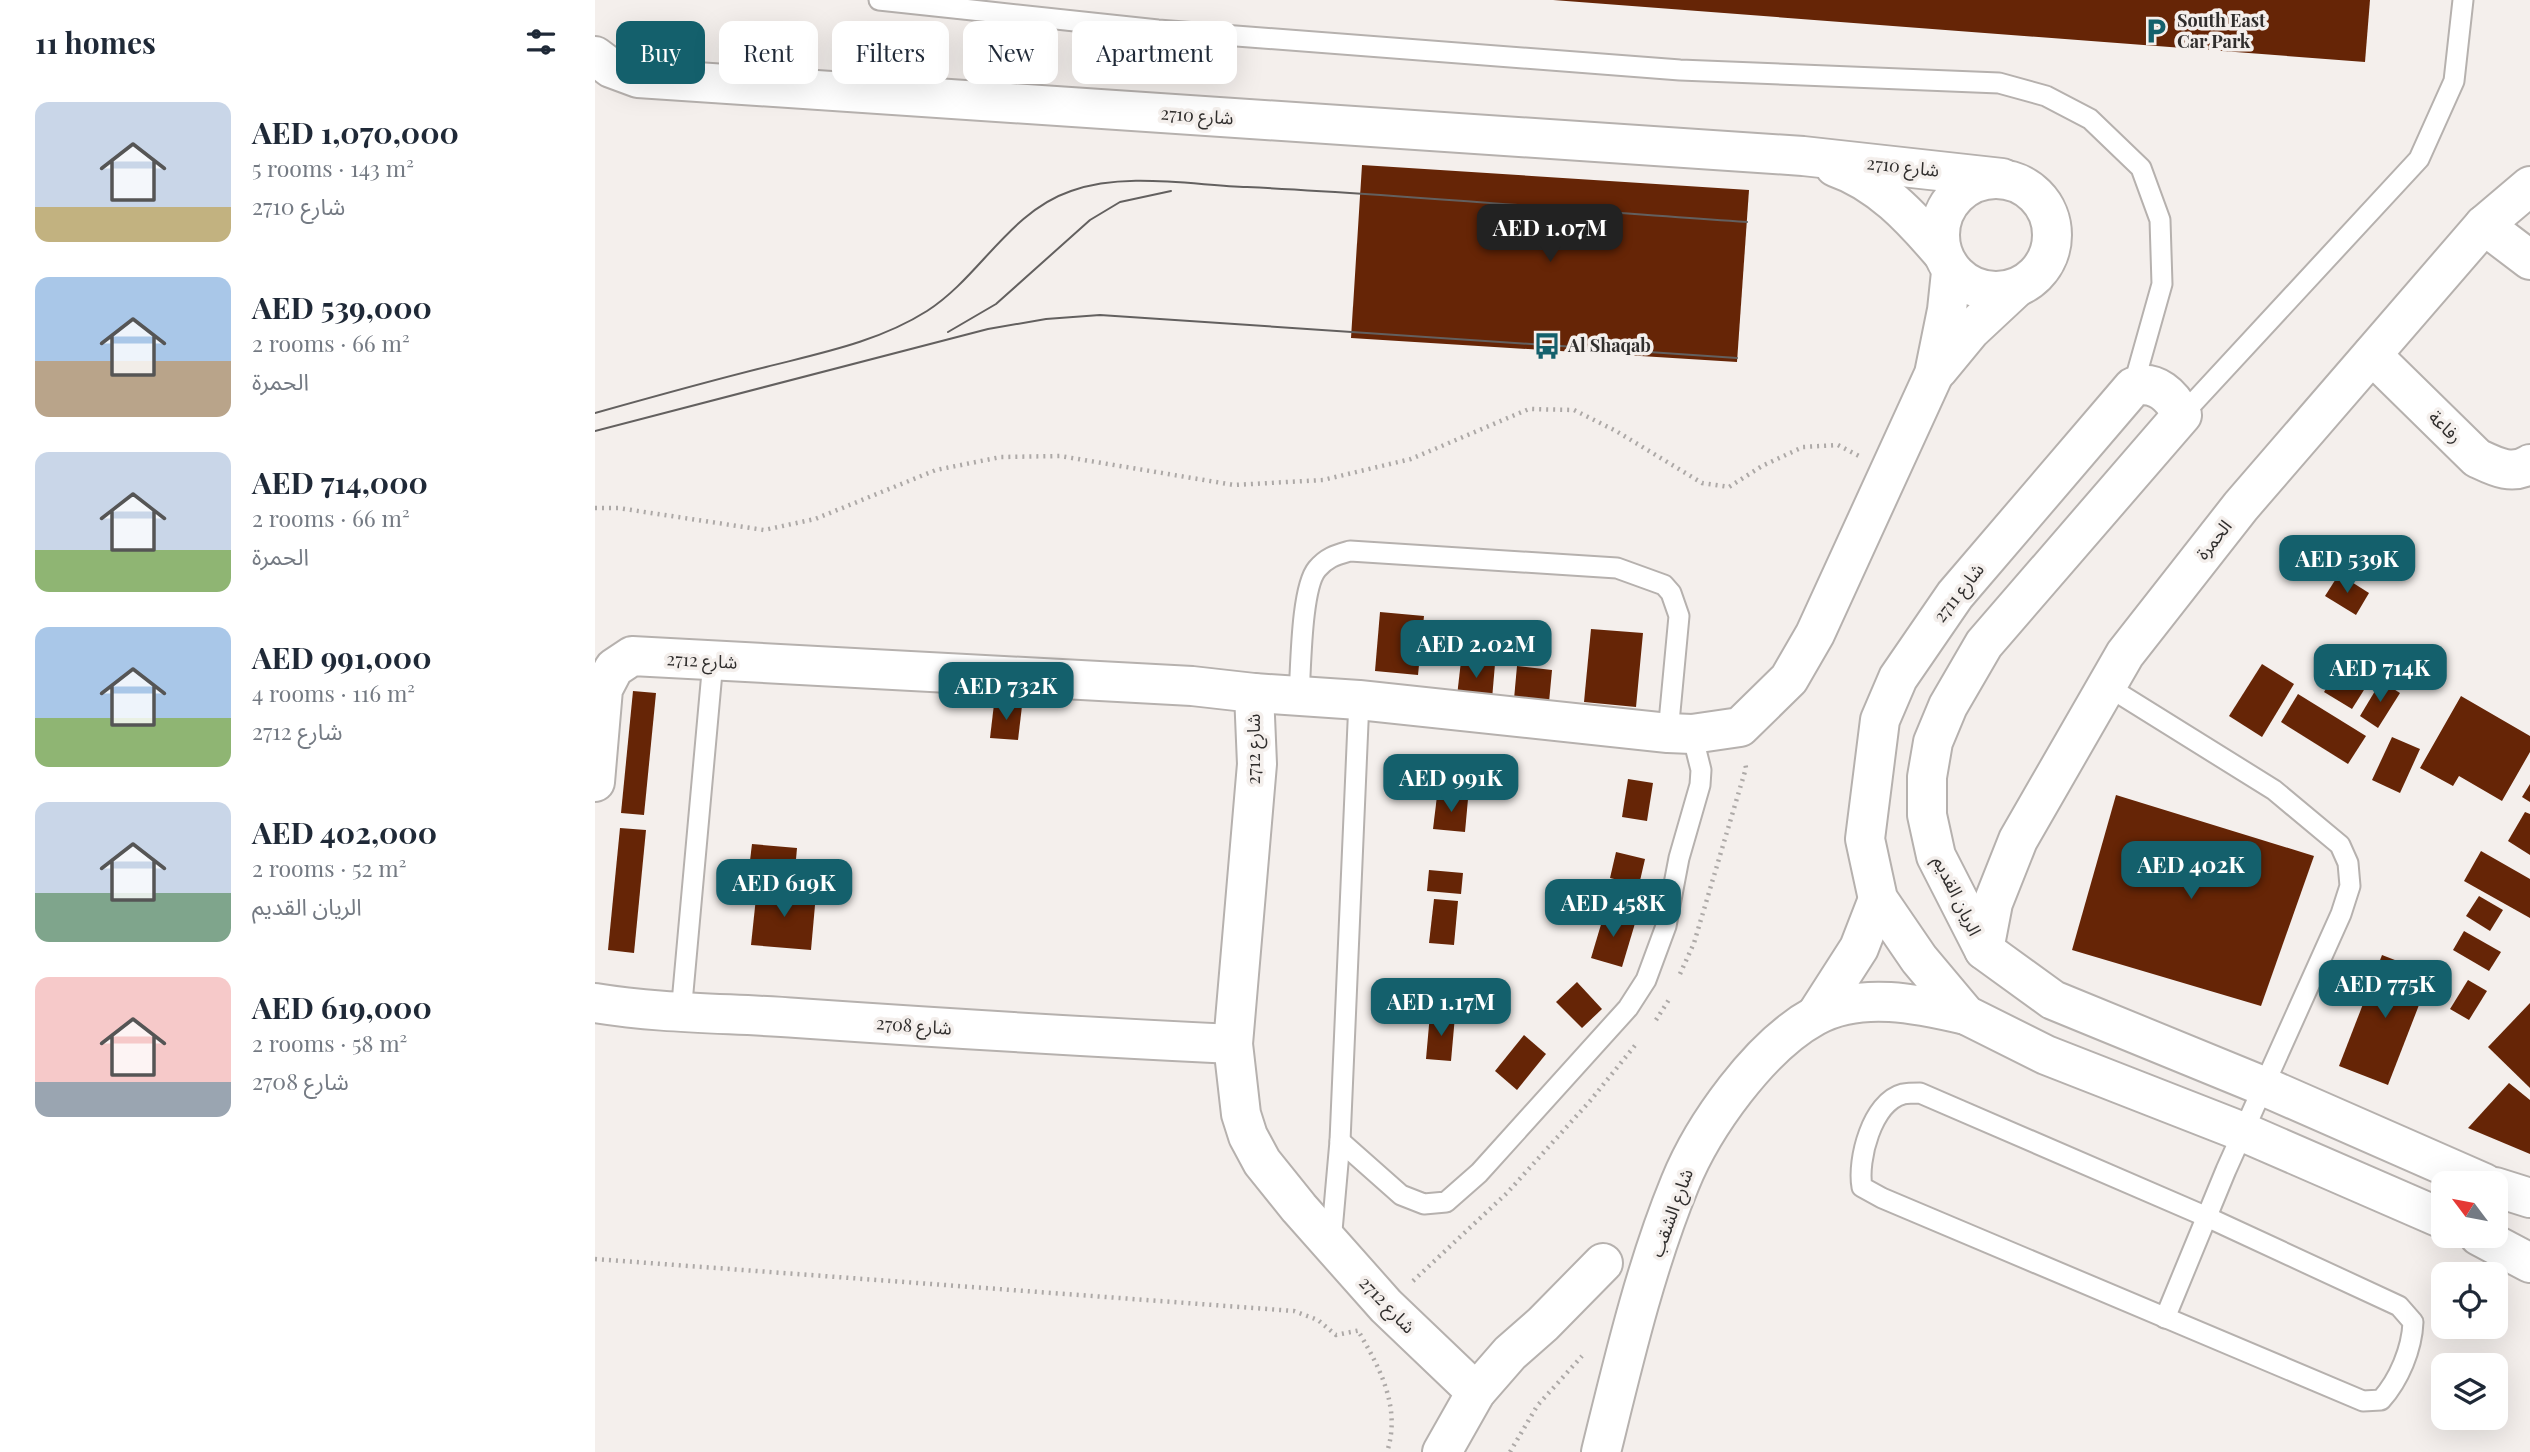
<!DOCTYPE html>
<html lang="en">
<head>
<meta charset="utf-8">
<style>
  :root { --surface:#fff; --page:#f2f2f3; --text:#1f2937; --muted:#747a83; --accent:#14606c }
  body { margin:0; font-family:"Playfair Display","Noto Sans Arabic",serif; background:var(--page); color:var(--text); height:100vh; display:flex; flex-direction:column; font-size:26px; white-space:nowrap }
  * { box-sizing:border-box; margin:0 }
  p { font-size:23px; color:var(--muted) }
  .icon { flex:none; width:38px; height:38px; fill:none; stroke:currentColor; stroke-width:2; stroke-linecap:round; stroke-linejoin:round }
  .map { position:relative; flex:1; overflow:hidden }
  .side { display:flex; flex-direction:column; background:var(--surface); width:595px }
  .side>* { flex:none }
  .top-card { position:absolute; left:21px; top:21px; width:665px; height:63px; display:flex; gap:14px }
  .needle { width:46px; rotate:302deg }
  .fabs { position:absolute; left:1836px; top:1171px; display:grid; gap:14px }
  .fabs a { display:grid; place-items:center; width:77px; height:77px; border-radius:14px; background:var(--surface); box-shadow:0 7px 28px #0002; font-size:35px }
  .price { position:absolute; translate:-50% -60px; padding:0 16px; border-radius:14px; background:var(--accent); color:#fff; font-size:23px; line-height:46px; filter:drop-shadow(0 2px 4px #0008) }
  .price::after { content:''; position:absolute; left:50%; top:42px; width:21px; height:16px; margin-left:-10px; background:inherit; clip-path:polygon(0 0,100% 0,50% 100%) }
  .price.current { background:#222; color:#fff }
  ul { padding:0; list-style:none }
  li { display:flex; align-items:center; gap:21px; height:175px; padding:0 35px }
  li span { display:grid; place-items:center; flex:none; width:196px; height:140px; border-radius:14px; color:#555 }
  li>.icon { margin-inline-start:auto }
  span .icon { width:84px; height:84px; fill:#fffc; stroke-width:1 }
  li b { font-size:30px }
  h2 { display:flex; justify-content:space-between; align-items:center; height:84px; padding:0 35px; font-size:30px }
  .tag { padding:0 24px; border-radius:14px; background:var(--surface); box-shadow:0 7px 28px #0002; font-size:24px; line-height:63px }
  .tag.current { background:var(--accent); color:#fff }
  main { display:flex; flex:1; min-height:0 }
  .map>svg:first-child { display:block }
  .building { fill:#662506 }
  .lines { fill:none; stroke-linecap:round; stroke-linejoin:round }
  .service-casing { stroke:#b6b1ae; stroke-width:23 }
  .minor-casing { stroke:#b6b1ae; stroke-width:42 }
  .path { stroke:#ada9a7; stroke-width:4.5; stroke-dasharray:2 5; stroke-linecap:butt }
  .service { stroke:#fff; stroke-width:19 }
  .minor { stroke:#fff; stroke-width:38 }
  .tram { stroke:#63605f; stroke-width:2 }
  .labels { text-anchor:middle; stroke-width:7; stroke-linejoin:round; paint-order:stroke }
  .poi-label { font-size:18px; font-weight:bold; fill:#302e2d; stroke:#f4efec; text-anchor:start }
  .street-label { font-size:18px; fill:#302e2d; stroke:#f4efec }
</style>
</head>
<body>
<main>
<section class="side">
<h2>11 homes<svg class="icon" aria-label="filters" viewBox="0 0 24 24"><path d="M4 7h16M4 17h16"/><circle cx="9" cy="7" r="2"/><circle cx="15" cy="17" r="2"/></svg></h2>
<ul>
<li><span style="background:linear-gradient(#c9d6e8 75%,#c2b280 0)"><svg class="icon" aria-label="home" viewBox="0 0 24 24"><path d="M3 11l9-7 9 7M6 9v11h12V9"/></svg></span><div><b>AED 1,070,000</b><p>5 rooms · 143 m²</p><p>شارع 2710</p></div></li>
<li><span style="background:linear-gradient(#a9c7e8 60%,#b9a48a 0)"><svg class="icon" aria-label="home" viewBox="0 0 24 24"><path d="M3 11l9-7 9 7M6 9v11h12V9"/></svg></span><div><b>AED 539,000</b><p>2 rooms · 66 m²</p><p>الحمرة</p></div></li>
<li><span style="background:linear-gradient(#c9d6e8 70%,#8fb573 0)"><svg class="icon" aria-label="home" viewBox="0 0 24 24"><path d="M3 11l9-7 9 7M6 9v11h12V9"/></svg></span><div><b>AED 714,000</b><p>2 rooms · 66 m²</p><p>الحمرة</p></div></li>
<li><span style="background:linear-gradient(#a9c7e8 65%,#8fb573 0)"><svg class="icon" aria-label="home" viewBox="0 0 24 24"><path d="M3 11l9-7 9 7M6 9v11h12V9"/></svg></span><div><b>AED 991,000</b><p>4 rooms · 116 m²</p><p>شارع 2712</p></div></li>
<li><span style="background:linear-gradient(#c9d6e8 65%,#7fa58c 0)"><svg class="icon" aria-label="home" viewBox="0 0 24 24"><path d="M3 11l9-7 9 7M6 9v11h12V9"/></svg></span><div><b>AED 402,000</b><p>2 rooms · 52 m²</p><p>الريان القديم</p></div></li>
<li><span style="background:linear-gradient(#f6c9c9 75%,#9aa5b1 0)"><svg class="icon" aria-label="home" viewBox="0 0 24 24"><path d="M3 11l9-7 9 7M6 9v11h12V9"/></svg></span><div><b>AED 619,000</b><p>2 rooms · 58 m²</p><p>شارع 2708</p></div></li>
</ul>
</section>
<div class="map">
<svg width="1935" height="1452" viewBox="0 0 1935 1452">
  <rect width="100%" height="100%" fill="#f4efec"/>
  <g class="building">
    <path d="M958,0H1775L1770,62Z"/>
    <path d="M767,165L1154,190L1142,362L756,338Z"/>
    <path d="M1744,574L1774,593L1761,615L1730,596Z"/>
    <path d="M785,612L829,616L823,675L780,671Z"/>
    <path d="M996,629L1048,633L1041,707L989,702Z"/>
    <path d="M866,661L900,664L897,699L862,696Z"/>
    <path d="M1667,664L1699,684L1667,737L1634,716Z"/>
    <path d="M1746,664L1774,682L1757,709L1729,692Z"/>
    <path d="M922,666L957,670L954,702L919,699Z"/>
    <path d="M1786,681L1805,693L1783,728L1765,716Z"/>
    <path d="M38,691L61,693L49,815L26,813Z"/>
    <path d="M1703,694L1771,736L1753,764L1686,722Z"/>
    <path d="M1866,696L1935,736V752L1907,801L1864,776L1858,786L1825,768Z"/>
    <path d="M399,704L427,706L423,740L395,738Z"/>
    <path d="M1797,737L1825,749L1805,793L1777,780Z"/>
    <path d="M1033,779L1058,783L1052,821L1027,817Z"/>
    <path d="M1935,784V802L1927,797Z"/>
    <path d="M1521,795L1719,856L1666,1006L1477,950Z"/>
    <path d="M842,796L873,799L870,832L838,829Z"/>
    <path d="M1930,812L1935,814V855L1913,841Z"/>
    <path d="M25,828L51,830L39,953L13,950Z"/>
    <path d="M157,844L202,848L199,882L153,877Z"/>
    <path d="M1886,851L1935,879V918L1869,881Z"/>
    <path d="M1021,852L1050,859L1044,885L1015,878Z"/>
    <path d="M834,870L868,873L866,894L832,891Z"/>
    <path d="M162,888L221,894L216,950L156,945Z"/>
    <path d="M1884,896L1908,910L1895,931L1871,916Z"/>
    <path d="M839,899L863,901L859,945L834,943Z"/>
    <path d="M1010,911L1041,920L1027,967L996,958Z"/>
    <path d="M1869,931L1906,952L1894,971L1858,950Z"/>
    <path d="M1787,955L1836,974L1793,1085L1744,1066Z"/>
    <path d="M844,979L872,982L869,1013L841,1010Z"/>
    <path d="M1873,980L1892,991L1874,1020L1855,1009Z"/>
    <path d="M982,982L1007,1009L987,1028L961,1002Z"/>
    <path d="M1935,1003V1088L1893,1047Z"/>
    <path d="M835,1014L860,1016L856,1061L831,1059Z"/>
    <path d="M929,1035L951,1054L922,1090L900,1071Z"/>
    <path d="M1914,1083L1935,1100V1154L1873,1128Z"/>
  </g>
  <g class="lines">
    <defs>
      <g id="service">
        <path d="M284,0L563,30L1085,70L1404,83L1451,96L1495,119L1546,168L1565,220L1567,284L1538,387"/>
        <path d="M1587,415L1824,159L1859,81L1868,0"/>
        <path d="M1512,686L1679,790L1745,845L1753,863L1755,886L1746,914L1631,1170L1570,1318"/>
        <path d="M704,695C706,668 706,588 722,569C732,557 741,555 755,551L1022,568L1069,585L1076,593L1084,616L1073,733"/>
        <path d="M86,1014L118,661"/>
        <path d="M1325,1093L1612,1217L1804,1306L1818,1322C1817,1349 1804,1380 1786,1400L1768,1401L1287,1198L1267,1187C1262,1160 1277,1102 1308,1094C1313,1093 1319,1093 1325,1093Z"/>
        <path d="M745,1141L806,1195L829,1204L851,1202L884,1173L1033,1008L1051,980L1071,926L1084,858L1105,785L1106,770L1097,734"/>
        <path d="M736,1242L745,1141L764,700"/>
      </g>
      <g id="minor">
        <path d="M0,56L16,68L43,78L1208,156L1407,178"/>
        <path d="M1240,167C1284,182 1317,218 1347,253"/>
        <circle cx="1401" cy="235" r="56"/>
        <path d="M1889,225L1935,260"/>
        <path d="M1777,355L1882,458C1899,466 1917,476 1935,464"/>
        <path d="M1343,370L1376,330L1421,288"/>
        <path d="M659,693L764,700L1073,733L1097,734L1145,727L1194,679L1220,634L1339,374L1352,310L1356,272"/>
        <path d="M0,782L8,689L19,668L37,656L597,686L659,693L662,764L638,1044L646,1114L653,1136L667,1162L704,1208L791,1306L881,1392"/>
        <path d="M1389,950L1398,903L1423,840L1530,654L1646,506L1889,225L1935,186"/>
        <path d="M0,1003C67,1014 134,1013 202,1018C347,1028 493,1037 638,1044"/>
        <path d="M1221,1015L1264,948L1283,899"/>
        <path d="M1900,1187L1935,1198"/>
        <path d="M1848,1219L1648,1132L1451,1055L1371,1015L1324,959L1283,899L1270,839L1285,720L1303,678L1360,595L1538,387C1561,379 1577,396 1587,415L1389,644L1353,706L1338,742L1332,777V815L1341,856L1389,950L1458,1000L1668,1086L1889,1183"/>
        <path d="M1884,1236L1935,1263"/>
        <path d="M847,1452L881,1392L915,1353L948,1324L1008,1263"/>
        <path d="M1006,1452C1028,1363 1050,1268 1085,1183C1108,1126 1165,1046 1220,1016C1266,991 1324,1004 1371,1015"/>
      </g>
    </defs>
    <use href="#service" class="service-casing"/>
    <use href="#minor" class="minor-casing"/>
    <g class="path">
      <path d="M0,508H23L169,530L220,519L341,470L406,457L465,456L639,485L728,480L816,459L934,409L979,410L1021,431L1107,483L1134,487L1167,466L1208,447L1243,445L1264,456"/>
      <path d="M1085,974L1099,943L1151,768L1150,762"/>
      <path d="M1061,1020L1075,998"/>
      <path d="M0,1259L699,1311L723,1320L741,1335L766,1330"/>
      <path d="M818,1281L912,1193L995,1101L1042,1043"/>
      <path d="M765,1334C786,1370 806,1409 792,1452"/>
      <path d="M915,1452L942,1406L987,1356"/>
    </g>
    <use href="#service" class="service"/>
    <use href="#minor" class="minor"/>
    <g class="tram">
      <path d="M353,332L401,304L495,220L525,202L576,191"/>
      <path d="M0,413C57,397 114,381 171,367C226,353 283,342 332,311C385,277 414,212 476,191C530,172 596,185 652,187C819,195 985,211 1152,222"/>
      <path d="M0,431L393,329L451,319L505,315L1142,358"/>
    </g>
  </g>
  <defs>
    <symbol id="parking-bare" viewBox="-9 -9 18 18"><path d="M-3.5-5.5H1a3.5 3.5 0 0 1 0 7H-1V5.5H-3.5ZM-1-3.4V-.6H.8a1.4 1.4 0 0 0 0-2.8Z" fill="#14606c" stroke="#f4efec" stroke-width="2.5" paint-order="stroke"/></symbol>
    <symbol id="bus-bare" viewBox="-9 -9 18 18"><path d="M-5-6H5V4H4V6H2V4H-2V6H-4V4H-5ZM-3.5-4V0h7V-4ZM-3.5 1.2v1.5H-2V1.2ZM2 1.2v1.5H3.5V1.2Z" fill="#14606c" stroke="#f4efec" stroke-width="2.5" paint-order="stroke"/></symbol>
  </defs>
  <g fill-rule="evenodd">
    <use href="#parking-bare" x="1542" y="12" width="38" height="38"/>
    <use href="#bus-bare" x="933" y="327" width="38" height="38"/>
  </g>
  <g class="labels">
    <g class="poi-label">
      <text x="1582" y="27">South East<tspan x="1582" dy="21">Car Park</tspan></text>
      <text x="973" y="352">Al Shaqab</text>
    </g>
    <g class="street-label">
      <text transform="translate(602 116) rotate(4)" y="6">شارع 2710</text>
      <text transform="translate(1308 167) rotate(6)" y="6">شارع 2710</text>
      <text transform="translate(1850 427) rotate(44)" y="6">رفاعة</text>
      <text transform="translate(1619 540) rotate(-51)" y="6">الحمرة</text>
      <text transform="translate(1364 593) rotate(-52)" y="6">شارع 2711</text>
      <text transform="translate(107 661) rotate(3)" y="6">شارع 2712</text>
      <text transform="translate(659 749) rotate(-90)" y="6">شارع 2712</text>
      <text transform="translate(1362 896) rotate(64)" y="6">الريان القديم</text>
      <text transform="translate(319 1026) rotate(4)" y="6">شارع 2708</text>
      <text transform="translate(1077 1213) rotate(-70)" y="6">شارع الشقب</text>
      <text transform="translate(792 1305) rotate(46)" y="6">شارع 2712</text>
    </g>
  </g>
</svg>
<div class="fabs">
<a><svg class="needle" viewBox="-14 -14 28 28"><path d="M0-13l5 13h-10z" fill="#e53935"/><path d="M0 13l5-13h-10z" fill="#747a83"/></svg></a>
<a><svg class="icon" aria-label="locate" viewBox="0 0 24 24"><circle cx="12" cy="12" r="6"/><path d="M12 2v4M12 18v4M2 12h4M18 12h4"/></svg></a>
<a><svg class="icon" aria-label="layers" viewBox="0 0 24 24"><path d="M12 4l9 5-9 5-9-5zM3 14l9 5 9-5"/></svg></a>
</div>
<b class="price current" style="left:955px;top:264px">AED 1.07M</b>
<b class="price" style="left:1752px;top:595px">AED 539K</b>
<b class="price" style="left:881px;top:680px">AED 2.02M</b>
<b class="price" style="left:1785px;top:704px">AED 714K</b>
<b class="price" style="left:411px;top:722px">AED 732K</b>
<b class="price" style="left:856px;top:814px">AED 991K</b>
<b class="price" style="left:1596px;top:901px">AED 402K</b>
<b class="price" style="left:189px;top:919px">AED 619K</b>
<b class="price" style="left:1018px;top:939px">AED 458K</b>
<b class="price" style="left:1790px;top:1020px">AED 775K</b>
<b class="price" style="left:846px;top:1038px">AED 1.17M</b>
<div class="top-card">
<a class="tag current">Buy</a>
<a class="tag">Rent</a>
<a class="tag">Filters</a>
<a class="tag">New</a>
<a class="tag">Apartment</a>
</div>
</div>
</main>
</body>
</html>
